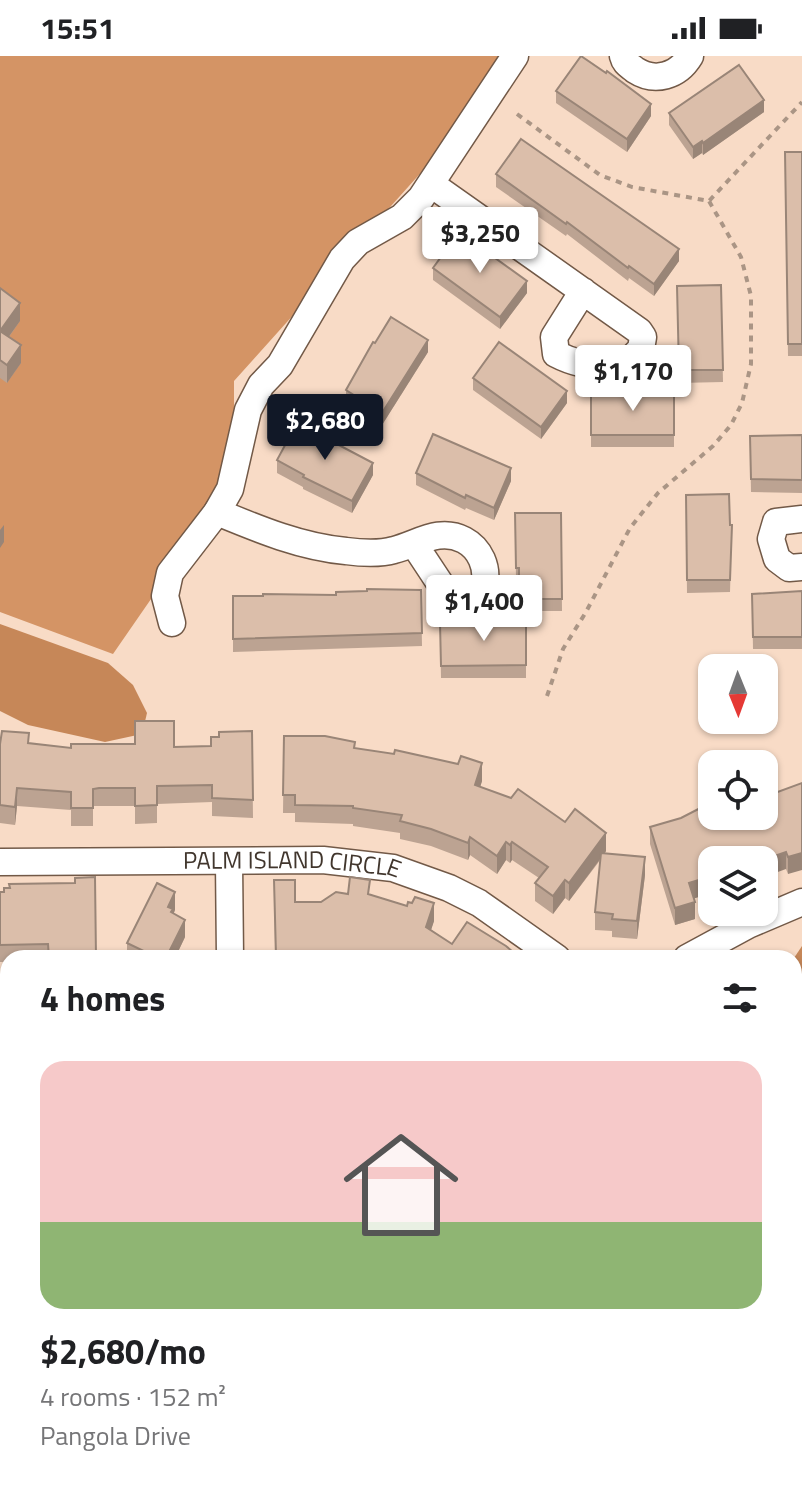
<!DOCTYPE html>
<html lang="en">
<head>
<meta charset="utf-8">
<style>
  :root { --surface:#fff; --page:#f2f2f2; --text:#202124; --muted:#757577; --accent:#111827 }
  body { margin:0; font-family:"Titillium Web",sans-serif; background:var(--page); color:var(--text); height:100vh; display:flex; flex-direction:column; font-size:30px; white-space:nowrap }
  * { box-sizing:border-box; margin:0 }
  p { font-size:26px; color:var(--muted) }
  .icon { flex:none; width:44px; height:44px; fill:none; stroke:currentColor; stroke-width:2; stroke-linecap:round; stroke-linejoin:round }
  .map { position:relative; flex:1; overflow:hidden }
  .side { position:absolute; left:0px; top:894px; width:802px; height:536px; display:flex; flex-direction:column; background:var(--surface); border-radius:24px 24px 0 0; box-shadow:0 2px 6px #0004 }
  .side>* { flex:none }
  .needle { width:52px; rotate:179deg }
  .buttons { position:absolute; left:698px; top:598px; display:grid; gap:16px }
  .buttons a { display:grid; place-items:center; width:80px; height:80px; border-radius:16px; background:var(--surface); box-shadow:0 2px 6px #0004; font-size:40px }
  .price { position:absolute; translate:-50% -68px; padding:0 18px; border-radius:8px; background:#fff; color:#222; font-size:26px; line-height:52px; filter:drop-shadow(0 2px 4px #0008) }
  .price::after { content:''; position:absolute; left:50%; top:48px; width:24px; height:18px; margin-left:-12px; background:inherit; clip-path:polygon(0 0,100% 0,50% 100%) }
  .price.on { background:var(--accent); color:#fff }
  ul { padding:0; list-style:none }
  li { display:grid; align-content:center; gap:16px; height:424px; padding:0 40px }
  li span { display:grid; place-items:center; height:248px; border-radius:24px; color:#555 }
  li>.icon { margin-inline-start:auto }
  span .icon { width:144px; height:144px; fill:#fffc; stroke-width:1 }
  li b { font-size:34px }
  h2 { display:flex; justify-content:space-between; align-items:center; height:96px; padding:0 40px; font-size:34px }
  .status { display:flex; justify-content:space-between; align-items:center; height:56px; padding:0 40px; background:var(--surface); direction:ltr }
  .status svg { height:22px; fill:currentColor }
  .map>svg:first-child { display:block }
  .forest { fill:#d49465 }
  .water { fill:#c68758 }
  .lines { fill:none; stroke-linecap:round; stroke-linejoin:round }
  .minor-casing { stroke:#725947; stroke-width:29 }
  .path { stroke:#aa9585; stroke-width:4; stroke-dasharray:6 6; stroke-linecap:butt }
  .minor { stroke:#fff; stroke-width:26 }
  .wall { fill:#bca392 }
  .shaded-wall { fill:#998577 }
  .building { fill:#dbbeaa; stroke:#998577; stroke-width:2 }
  .labels { text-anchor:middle; stroke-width:8; stroke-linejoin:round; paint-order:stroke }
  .street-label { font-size:24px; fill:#41362d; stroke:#fdebde }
</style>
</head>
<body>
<div class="status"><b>15:51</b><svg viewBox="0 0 49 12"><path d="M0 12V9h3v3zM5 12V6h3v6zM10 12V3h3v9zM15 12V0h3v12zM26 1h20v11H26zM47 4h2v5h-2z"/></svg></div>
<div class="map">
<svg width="802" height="1430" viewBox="0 0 802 1430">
  <rect width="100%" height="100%" fill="#f8dbc6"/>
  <path class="forest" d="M0,0H504L426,111L234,325V423L113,598L0,556Z"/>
  <g class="water">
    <path d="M0,568L108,607L133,629L147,657L142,678L105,686L28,669L0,655Z"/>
    <path d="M802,890V1078L798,1082L794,1080V902Z"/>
    <path d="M0,942H8V1422H224L220,1430H0Z"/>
  </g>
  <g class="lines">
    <defs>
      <g id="minor">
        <path d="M623,0C625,8 629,9 635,14C655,27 678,20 690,0"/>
        <path d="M431,128L639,275L643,281L641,293L624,310C601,312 577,309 556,298L554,281L583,235"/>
        <path d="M217,456C258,473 301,491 346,495C361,497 380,498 394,494C418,488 439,471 464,484C498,502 490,561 449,541L414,488"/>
        <path d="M802,463L776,466L771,483L777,503L789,512L802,511"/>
        <path d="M172,567L165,540L170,517L217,456L230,433L248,354L261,329L280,309L342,203L358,186L402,161L421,142L515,0"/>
        <path id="s1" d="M0,806L323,804L393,812L449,832L479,847L557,902"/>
        <path d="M229,806L230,902"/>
        <path d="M687,902L748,869L802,846"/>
        <path d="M794,1336L802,1324"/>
        <path d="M478,1430L482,1422"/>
        <path d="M735,1430L740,1422"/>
      </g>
    </defs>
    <use href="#minor" class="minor-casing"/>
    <g class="path">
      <path d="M517,58L600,119L632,131L709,145L802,46"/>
      <path d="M547,640L563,593L586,556L630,472L658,437L713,390L731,369L742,347L751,308V240L741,201L709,145"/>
    </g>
    <use href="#minor" class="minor"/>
  </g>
  <g class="wall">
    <path d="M606,17L651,60L627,96L556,47V35Z"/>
    <path d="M764,56L703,99L702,97L693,103L669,69V57Z"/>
    <path d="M785,96H802V300H788Z"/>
    <path d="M496,118L679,205L654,240L629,222L628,225L567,178L566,180L496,131Z"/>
    <path d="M433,212L527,237L500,273L433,224Z"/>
    <path d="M721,229L723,326L679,327L677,230Z"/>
    <path d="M0,232L20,265L9,281L21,307L7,327L0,322Z"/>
    <path d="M375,287L428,296L382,369L346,346V334Z"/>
    <path d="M473,322L567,347L541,383L473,334Z"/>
    <path d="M674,334V391H591V335Z"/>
    <path d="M802,379V437L751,436L750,380Z"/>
    <path d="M277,404L373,419L352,457L303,433V431L277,417Z"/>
    <path d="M416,417L511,425L494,464L466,452L465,454L416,429Z"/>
    <path d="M686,439L730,469H732L730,536L687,537Z"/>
    <path d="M515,457H561L562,555H519V524H516Z"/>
    <path d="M421,534L422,590L233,596V540L336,539Z"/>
    <path d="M802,535V593H753L752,538Z"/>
    <path d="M526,564V622H441L440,567H471Z"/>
    <path d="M252,675L253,762L212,760V746L157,748V767L135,768V750H93V770H71V754L17,750L15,769L0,767V688H29L71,692L211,690L219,681Z"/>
    <path d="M284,680L355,692L482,725L480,731L606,795L605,797L645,819L637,883L612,881V875L595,874V856L601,803L569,845L565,842L553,858L535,845V827L539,822L512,804L510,807L506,804L497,818L470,799L468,804L431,790L400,783V777L353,770V768L295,766V757H283Z"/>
    <path d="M802,727L788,818L786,813L712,804V837L694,842L695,863L675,869L650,788V771L712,760Z"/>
    <path d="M274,824L295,846H321L348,838H370L434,865L431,874L452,888L520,902H275Z"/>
    <path d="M0,836L96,902H8V906H0Z"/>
    <path d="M175,854L173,858L185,881L175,902H127V887Z"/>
    <path d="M802,1129V1269L801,1270L794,1265V1137Z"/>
    <path d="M802,1374V1399L799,1397V1380Z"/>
    <path d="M318,1422H381L385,1430H325Z"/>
    <path d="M425,1422H438L434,1428Z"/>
  </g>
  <g class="shaded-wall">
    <path d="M764,44V56L703,99V87Z"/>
    <path d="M651,48V60L627,96V83Z"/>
    <path d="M702,85V97L693,103V91Z"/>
    <path d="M679,193V205L654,240V228Z"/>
    <path d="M527,225V237L500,273V261Z"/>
    <path d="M20,247V265L0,293V275Z"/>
    <path d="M428,284V296L382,369V357Z"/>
    <path d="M21,289V307L7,327V309Z"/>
    <path d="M567,335V347L541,383V371Z"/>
    <path d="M373,407V419L352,457V445Z"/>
    <path d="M511,412V425L494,464V452Z"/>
    <path d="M4,469V486L0,492V474Z"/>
    <path d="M482,707V725L475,747V729Z"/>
    <path d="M17,732V750L15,769V751Z"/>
    <path d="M606,777V795L569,845V827Z"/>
    <path d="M470,781V799L468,804V787Z"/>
    <path d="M506,786V804L497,818V800Z"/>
    <path d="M512,786V804L510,807V789Z"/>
    <path d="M786,796V813L764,821V804Z"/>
    <path d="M802,797V814L788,818V801Z"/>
    <path d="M645,801V819L637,883V865Z"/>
    <path d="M712,820V837L689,844V827Z"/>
    <path d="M565,824V842L553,858V840Z"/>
    <path d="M175,836V854L173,859L168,851Z"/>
    <path d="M695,846V863L675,869V852Z"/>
    <path d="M434,847V865L426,889V871Z"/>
    <path d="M185,864V881L175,902H166Z"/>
    <path d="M697,1422H703L700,1430H695Z"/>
  </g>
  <g class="building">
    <path d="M581,0L606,17L607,15L651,48L627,83L556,35Z"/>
    <path d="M739,9L764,44L703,87L702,85L693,91L669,57Z"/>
    <path d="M521,83L679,193L654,228L629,210L628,212L567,166L566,168L496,118Z"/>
    <path d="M785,96H802V288H788Z"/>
    <path d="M459,176L527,225L500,261L433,212Z"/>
    <path d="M721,229L723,314H679L677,230Z"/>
    <path d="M0,232L20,247L0,275L21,289L7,309L0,304Z"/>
    <path d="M391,261L428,284L382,357L346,334L373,286L375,287Z"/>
    <path d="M499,286L567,335L541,371L473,322Z"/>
    <path d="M674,334V379H591V335Z"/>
    <path d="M297,367L373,407L352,445L303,421L304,419L277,404Z"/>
    <path d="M433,378L511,412L494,452L466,439L465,442L416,417Z"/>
    <path d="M802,379V424L751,423L750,380Z"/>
    <path d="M729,438L730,469H732L730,524H687L686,439Z"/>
    <path d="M515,457H561L562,543H519V512H516Z"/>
    <path d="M367,533L421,534L422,577L233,583V540H263V538L336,539V536L367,535Z"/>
    <path d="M802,535V581H753L752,538Z"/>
    <path d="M526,564V609L441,610L440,567H471V565Z"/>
    <path d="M135,665H174V691L211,690V681H219V676L252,675L253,744L212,742V729L157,730V749L135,750V732H99L93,733V752H71V736L17,732L15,751L0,749V688L2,675L29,677L28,687L71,692V688H135Z"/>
    <path d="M284,680H325L355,686L354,692L394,698L395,694L458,708L461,700L482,707L475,729L511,742L518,733L565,766L575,753L606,777L569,827L565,824L553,840L535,827L548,811L512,786L510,789L506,786L497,800L470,781L468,787L431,773L400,765L402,759L353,752V750L295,749V739H283Z"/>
    <path d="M802,727V797L788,801L786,796L763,804H712V820L689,827L695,846L675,852L650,771L681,762L712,746V760H764V741Z"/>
    <path d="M601,797L645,801L637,865L612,863L613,858L595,856Z"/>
    <path d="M95,821L96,902H49L48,888L0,889V836H4V832H10L9,828L75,827V822Z"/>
    <path d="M350,821L370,824L368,838L407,850L408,846L412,847L415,841L434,847L426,871L452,888L467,866L506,890L520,902H381L372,899V902H325V898L276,899L274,824H295V846H321L336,836L348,838Z"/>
    <path d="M157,827L175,836L168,851L173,853L171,856L185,864L166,902H158L127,887Z"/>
    <path d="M802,1129V1252L801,1253L794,1248V1137Z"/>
    <path d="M802,1402V1430H772L777,1422H782L789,1425L790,1422H794V1416Z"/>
    <path d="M285,1422H295L313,1430H282Z"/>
    <path d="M332,1422H381L385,1426L381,1430H339Z"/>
    <path d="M517,1422H697L695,1430H514Z"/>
  </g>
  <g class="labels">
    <g class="street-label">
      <text dy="8" stroke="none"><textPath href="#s1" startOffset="292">PALM ISLAND CIRCLE</textPath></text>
    </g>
  </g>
</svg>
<div class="buttons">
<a><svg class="needle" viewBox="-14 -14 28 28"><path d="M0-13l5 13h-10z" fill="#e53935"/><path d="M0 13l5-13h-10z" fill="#757577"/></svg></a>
<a><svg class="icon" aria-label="locate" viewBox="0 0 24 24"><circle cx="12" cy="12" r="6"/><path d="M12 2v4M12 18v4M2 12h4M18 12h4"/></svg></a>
<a><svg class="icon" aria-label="layers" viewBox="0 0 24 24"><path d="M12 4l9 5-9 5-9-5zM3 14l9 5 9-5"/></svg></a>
</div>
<b class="price" style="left:480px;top:219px">$3,250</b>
<b class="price" style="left:633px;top:357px">$1,170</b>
<b class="price on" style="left:325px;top:406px">$2,680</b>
<b class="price" style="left:484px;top:587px">$1,400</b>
<section class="side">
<h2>4 homes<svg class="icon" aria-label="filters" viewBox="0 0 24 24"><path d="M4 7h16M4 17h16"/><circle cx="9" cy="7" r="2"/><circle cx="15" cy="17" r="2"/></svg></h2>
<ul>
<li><span style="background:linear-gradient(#f6c9c9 65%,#8fb573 0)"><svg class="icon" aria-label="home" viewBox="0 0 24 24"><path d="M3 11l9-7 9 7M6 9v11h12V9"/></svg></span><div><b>$2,680/mo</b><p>4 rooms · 152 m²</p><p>Pangola Drive</p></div></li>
</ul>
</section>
</div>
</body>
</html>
